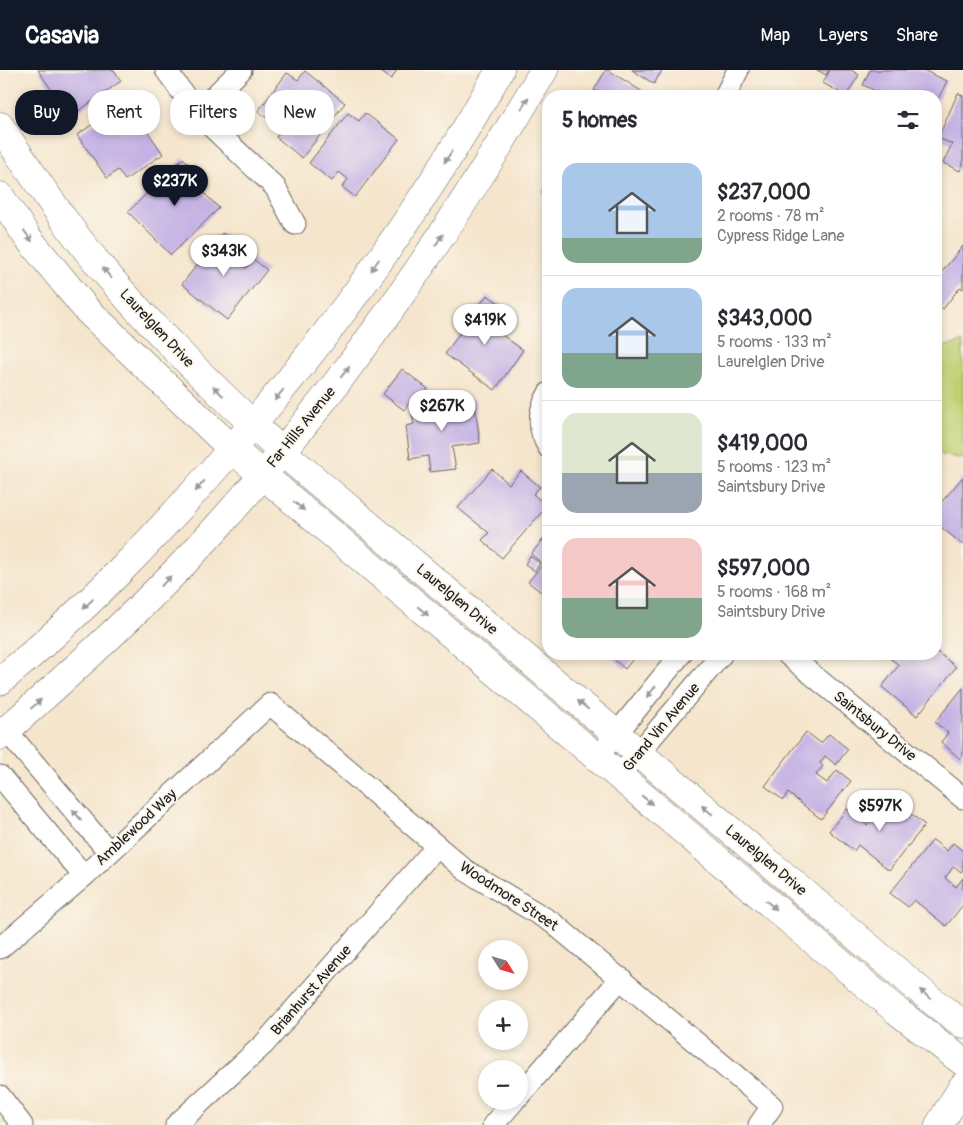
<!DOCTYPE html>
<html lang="en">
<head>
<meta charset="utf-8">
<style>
  :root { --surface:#fff; --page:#f7f7f7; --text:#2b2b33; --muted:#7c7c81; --line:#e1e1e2; --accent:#111827 }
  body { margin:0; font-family:Pangolin,sans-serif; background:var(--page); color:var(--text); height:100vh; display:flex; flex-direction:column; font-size:19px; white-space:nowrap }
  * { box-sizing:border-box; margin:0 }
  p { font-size:16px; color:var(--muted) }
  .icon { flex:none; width:28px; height:28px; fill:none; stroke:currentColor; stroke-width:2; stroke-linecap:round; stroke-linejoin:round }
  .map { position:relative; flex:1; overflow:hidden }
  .panel { position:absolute; left:542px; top:20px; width:400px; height:570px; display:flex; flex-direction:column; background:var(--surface); border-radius:20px; box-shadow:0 2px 8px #0003 }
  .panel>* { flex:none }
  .hud { position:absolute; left:15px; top:20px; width:452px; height:45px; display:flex; gap:10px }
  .needle { width:32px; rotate:127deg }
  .controls { position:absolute; left:478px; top:870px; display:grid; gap:10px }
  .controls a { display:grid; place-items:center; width:50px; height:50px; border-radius:50%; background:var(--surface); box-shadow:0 2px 8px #0003; font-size:25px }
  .price { position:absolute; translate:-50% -42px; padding:0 11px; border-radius:18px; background:#fff; color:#222; font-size:16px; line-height:32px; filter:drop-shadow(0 1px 2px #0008) }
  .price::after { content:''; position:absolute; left:50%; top:30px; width:15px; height:11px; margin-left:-8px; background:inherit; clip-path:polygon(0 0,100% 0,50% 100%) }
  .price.on { background:var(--accent); color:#fff }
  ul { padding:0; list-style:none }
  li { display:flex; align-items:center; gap:15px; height:125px; padding:0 20px }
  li+li { border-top:1px solid var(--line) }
  li span { display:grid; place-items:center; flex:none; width:140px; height:100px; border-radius:15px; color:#555 }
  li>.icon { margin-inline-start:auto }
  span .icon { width:60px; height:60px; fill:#fffc; stroke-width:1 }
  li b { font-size:21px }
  h2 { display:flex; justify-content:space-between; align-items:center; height:60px; padding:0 20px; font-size:21px }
  .chip { padding:0 18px; border-radius:20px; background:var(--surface); box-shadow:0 2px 8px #0003; font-size:18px; line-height:45px }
  .chip.on { background:var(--accent); color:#fff }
  header { display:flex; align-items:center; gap:30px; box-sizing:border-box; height:70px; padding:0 25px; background:var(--accent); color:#fff }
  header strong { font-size:24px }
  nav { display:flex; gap:28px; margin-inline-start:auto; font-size:18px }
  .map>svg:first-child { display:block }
  .green { fill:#c0cf71; stroke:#6e7646 }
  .building { fill:#c5b2e4 }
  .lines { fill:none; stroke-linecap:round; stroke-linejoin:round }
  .street-casing { stroke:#68625a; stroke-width:23 }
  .secondary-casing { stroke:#68625a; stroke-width:29 }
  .street { stroke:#fff; stroke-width:21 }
  .secondary { stroke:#fff; stroke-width:28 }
  .oneway { fill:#999 }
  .labels { text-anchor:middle; stroke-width:4; stroke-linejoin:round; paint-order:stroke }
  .street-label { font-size:15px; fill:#1c1c1c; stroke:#fbf7ec }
</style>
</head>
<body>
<header>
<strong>Casavia</strong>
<nav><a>Map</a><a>Layers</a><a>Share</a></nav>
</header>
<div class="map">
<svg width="963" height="1055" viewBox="0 0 963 1055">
  <rect width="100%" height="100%" fill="#fbf7ec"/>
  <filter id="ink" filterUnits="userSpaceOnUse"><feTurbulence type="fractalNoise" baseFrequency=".02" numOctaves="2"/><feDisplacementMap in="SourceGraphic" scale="10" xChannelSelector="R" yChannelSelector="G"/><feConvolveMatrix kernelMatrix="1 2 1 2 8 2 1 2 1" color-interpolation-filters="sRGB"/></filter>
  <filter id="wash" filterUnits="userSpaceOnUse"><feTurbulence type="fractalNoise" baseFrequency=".0096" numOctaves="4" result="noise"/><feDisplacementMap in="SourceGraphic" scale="20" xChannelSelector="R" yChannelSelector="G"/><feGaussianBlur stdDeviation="1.12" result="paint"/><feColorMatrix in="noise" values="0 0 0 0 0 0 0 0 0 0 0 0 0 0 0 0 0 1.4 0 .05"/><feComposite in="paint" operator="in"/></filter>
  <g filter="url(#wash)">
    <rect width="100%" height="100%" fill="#f5e5cc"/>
    <path class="green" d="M963,272V389L943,385L936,381V281L946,276Z"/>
    <g id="blocks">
      <g class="building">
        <path d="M38,0H114L121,11L70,47Z"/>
        <path d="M378,0H397L391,9Z"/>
        <path d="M606,0H608L649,26H600L601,24L594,20Z"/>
        <path d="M632,0H662L654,14Z"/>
        <path d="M817,0H829L826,5Z"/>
        <path d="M830,0H851L859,5L846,26L823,13Z"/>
        <path d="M870,0H923L947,11L936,33V26H887L863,15Z"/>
        <path d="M305,1L345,33L302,88L276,67L282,60L258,41L287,3L298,10Z"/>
        <path d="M958,23L963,26V94L960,101L943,93L952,74L938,68Z"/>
        <path d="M134,26L153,54L146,59L163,84L125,110L118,100L107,108L77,65Z"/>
        <path d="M348,43L359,51L365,43L399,69L355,127L342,117L348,109L339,102L332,111L309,93Z"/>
        <path d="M183,88L209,115L202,121L219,138L171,185L128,142Z"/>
        <path d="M549,112V127L542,122Z"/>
        <path d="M222,163L246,181L237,192L246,198L253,189L267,200L227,250L182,214Z"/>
        <path d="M963,176V219L960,217L943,239L936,234V209Z"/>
        <path d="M487,225L506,238L492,258L523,280L495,320L445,284Z"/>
        <path d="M402,299L428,319L421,329L416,324L404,340L383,324Z"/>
        <path d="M474,329L480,373L452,377L456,399L430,402L428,386L410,389L406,356L414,354L411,338Z"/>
        <path d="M492,399L509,414L521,401L540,417L533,424L547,436L502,488L482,470L489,463L458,438Z"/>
        <path d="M963,407V475L936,453V433L939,435Z"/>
        <path d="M547,465L549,467V528L528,512L543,494L531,484Z"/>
        <path d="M530,486L540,493L535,501L525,494Z"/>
        <path d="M936,581L956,597L917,646L882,617L899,595L884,584H936Z"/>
        <path d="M608,584H637L625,599Z"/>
        <path d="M963,618V685L960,689L941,672L948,663L935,652Z"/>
        <path d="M806,662L821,673L829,664L848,679L836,695L825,686L820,693L823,696L816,705L827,713L837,700L851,711L821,749L788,723L783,730L765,716Z"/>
        <path d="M889,727L925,755L889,800L858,775L854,781L829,761L847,739L867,755Z"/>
        <path d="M933,770L947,781L953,773L963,781V799L961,802L954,796L945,808L956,817L963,808V835L946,856L914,830L908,837L890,823Z"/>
      </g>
    </g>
  </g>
  <g filter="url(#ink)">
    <use href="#blocks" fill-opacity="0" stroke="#68625a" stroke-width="1"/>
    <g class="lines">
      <defs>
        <g id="street">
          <path d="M166,0L197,43L275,117L295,154"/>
          <path d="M725,26L738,0"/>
          <path d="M197,43L241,0"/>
          <path d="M549,323C537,342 537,359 549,378"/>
          <path d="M787,584L963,728"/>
          <path d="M6,660L109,782"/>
          <path d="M597,688L681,584"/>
          <path d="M0,706L84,806"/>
          <path d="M619,706L722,584"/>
          <path d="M0,878L84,806L270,634L465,800L553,853L772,1036L759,1055"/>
          <path d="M0,1026L22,1055"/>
          <path d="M519,1026L621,908"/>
          <path d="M176,1055L264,974L437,776"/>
          <path d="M493,1055L514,1031"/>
        </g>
        <g id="secondary">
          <path d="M0,56C28,98 55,140 87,180C145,253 213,317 281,381L935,933L963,954"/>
          <path d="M0,126L28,168L87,240L232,379L897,941L963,992"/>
          <path d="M0,611C85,542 159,463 231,380C332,263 424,136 500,0"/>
          <path d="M0,666C75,599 151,531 219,455C344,316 450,162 544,0"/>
          <path d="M939,1055L963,1016"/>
        </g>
      </defs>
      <use href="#street" class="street-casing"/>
      <use href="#secondary" class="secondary-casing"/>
      <use href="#street" class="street"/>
      <use href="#secondary" class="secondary"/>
    </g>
    <defs><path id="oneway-solid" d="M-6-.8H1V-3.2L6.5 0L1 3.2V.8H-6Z" transform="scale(1.25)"/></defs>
    <g class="oneway">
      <use href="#oneway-solid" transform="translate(525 33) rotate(-60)"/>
      <use href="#oneway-solid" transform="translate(448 87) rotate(123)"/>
      <use href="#oneway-solid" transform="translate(28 166) rotate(54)"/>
      <use href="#oneway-solid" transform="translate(439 170) rotate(-56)"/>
      <use href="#oneway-solid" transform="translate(375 195) rotate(124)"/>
      <use href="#oneway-solid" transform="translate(107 203) rotate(-130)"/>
      <use href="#oneway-solid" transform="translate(345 302) rotate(-52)"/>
      <use href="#oneway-solid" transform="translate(218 321) rotate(-136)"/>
      <use href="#oneway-solid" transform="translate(279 325) rotate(129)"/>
      <use href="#oneway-solid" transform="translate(200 416) rotate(131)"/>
      <use href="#oneway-solid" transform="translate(299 436) rotate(40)"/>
      <use href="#oneway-solid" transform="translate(166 511) rotate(-46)"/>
      <use href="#oneway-solid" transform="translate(88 534) rotate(136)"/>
      <use href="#oneway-solid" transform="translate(423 541) rotate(40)"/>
      <use href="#oneway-solid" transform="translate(651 622) rotate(129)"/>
      <use href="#oneway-solid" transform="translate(36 634) rotate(-42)"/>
      <use href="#oneway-solid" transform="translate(583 635) rotate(-140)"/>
      <use href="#oneway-solid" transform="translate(647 730) rotate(40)"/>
      <use href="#oneway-solid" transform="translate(707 740) rotate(-140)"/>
      <use href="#oneway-solid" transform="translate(77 745) rotate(-130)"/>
      <use href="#oneway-solid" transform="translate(771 835) rotate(40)"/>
      <use href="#oneway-solid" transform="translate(925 924) rotate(-140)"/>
    </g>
  </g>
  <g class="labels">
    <g class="street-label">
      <text transform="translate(157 258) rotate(47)" y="5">Laurelglen Drive</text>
      <text transform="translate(301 357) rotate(-51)" y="5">Far Hills Avenue</text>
      <text transform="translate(457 529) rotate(40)" y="5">Laurelglen Drive</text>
      <text transform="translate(875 656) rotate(39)" y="5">Saintsbury Drive</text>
      <text transform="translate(661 657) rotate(-50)" y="5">Grand Vin Avenue</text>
      <text transform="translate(136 757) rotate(-43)" y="5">Amblewood Way</text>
      <text transform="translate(766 790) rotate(40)" y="5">Laurelglen Drive</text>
      <text transform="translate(509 826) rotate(33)" y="5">Woodmore Street</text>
      <text transform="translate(311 920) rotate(-49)" y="5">Brianhurst Avenue</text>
    </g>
  </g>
</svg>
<div class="controls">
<a><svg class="needle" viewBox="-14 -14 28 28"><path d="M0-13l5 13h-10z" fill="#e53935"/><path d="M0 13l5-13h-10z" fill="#7c7c81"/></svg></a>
<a>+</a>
<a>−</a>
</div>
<b class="price on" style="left:175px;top:137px">$237K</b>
<b class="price" style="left:224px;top:207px">$343K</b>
<b class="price" style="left:485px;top:276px">$419K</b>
<b class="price" style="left:442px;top:362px">$267K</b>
<b class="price" style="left:880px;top:762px">$597K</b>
<div class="hud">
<a class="chip on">Buy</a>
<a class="chip">Rent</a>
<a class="chip">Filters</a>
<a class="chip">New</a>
</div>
<section class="panel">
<h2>5 homes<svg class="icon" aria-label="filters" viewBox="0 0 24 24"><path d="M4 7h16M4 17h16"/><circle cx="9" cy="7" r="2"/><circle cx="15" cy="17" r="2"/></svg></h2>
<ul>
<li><span style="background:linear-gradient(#a9c7e8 75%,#7fa58c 0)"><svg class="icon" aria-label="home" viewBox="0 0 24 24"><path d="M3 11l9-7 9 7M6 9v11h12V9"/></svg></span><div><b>$237,000</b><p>2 rooms · 78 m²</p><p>Cypress Ridge Lane</p></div></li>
<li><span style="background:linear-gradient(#a9c7e8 65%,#7fa58c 0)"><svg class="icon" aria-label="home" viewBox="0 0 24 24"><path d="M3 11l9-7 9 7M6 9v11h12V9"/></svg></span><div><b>$343,000</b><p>5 rooms · 133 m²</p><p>Laurelglen Drive</p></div></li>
<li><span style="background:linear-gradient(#dfe7d0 60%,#9aa5b1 0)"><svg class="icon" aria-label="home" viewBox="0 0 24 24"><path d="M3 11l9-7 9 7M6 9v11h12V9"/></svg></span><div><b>$419,000</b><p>5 rooms · 123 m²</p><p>Saintsbury Drive</p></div></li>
<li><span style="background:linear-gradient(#f6c9c9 60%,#7fa58c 0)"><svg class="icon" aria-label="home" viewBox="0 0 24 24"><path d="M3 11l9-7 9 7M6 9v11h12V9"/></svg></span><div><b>$597,000</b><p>5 rooms · 168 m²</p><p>Saintsbury Drive</p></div></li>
</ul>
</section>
</div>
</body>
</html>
